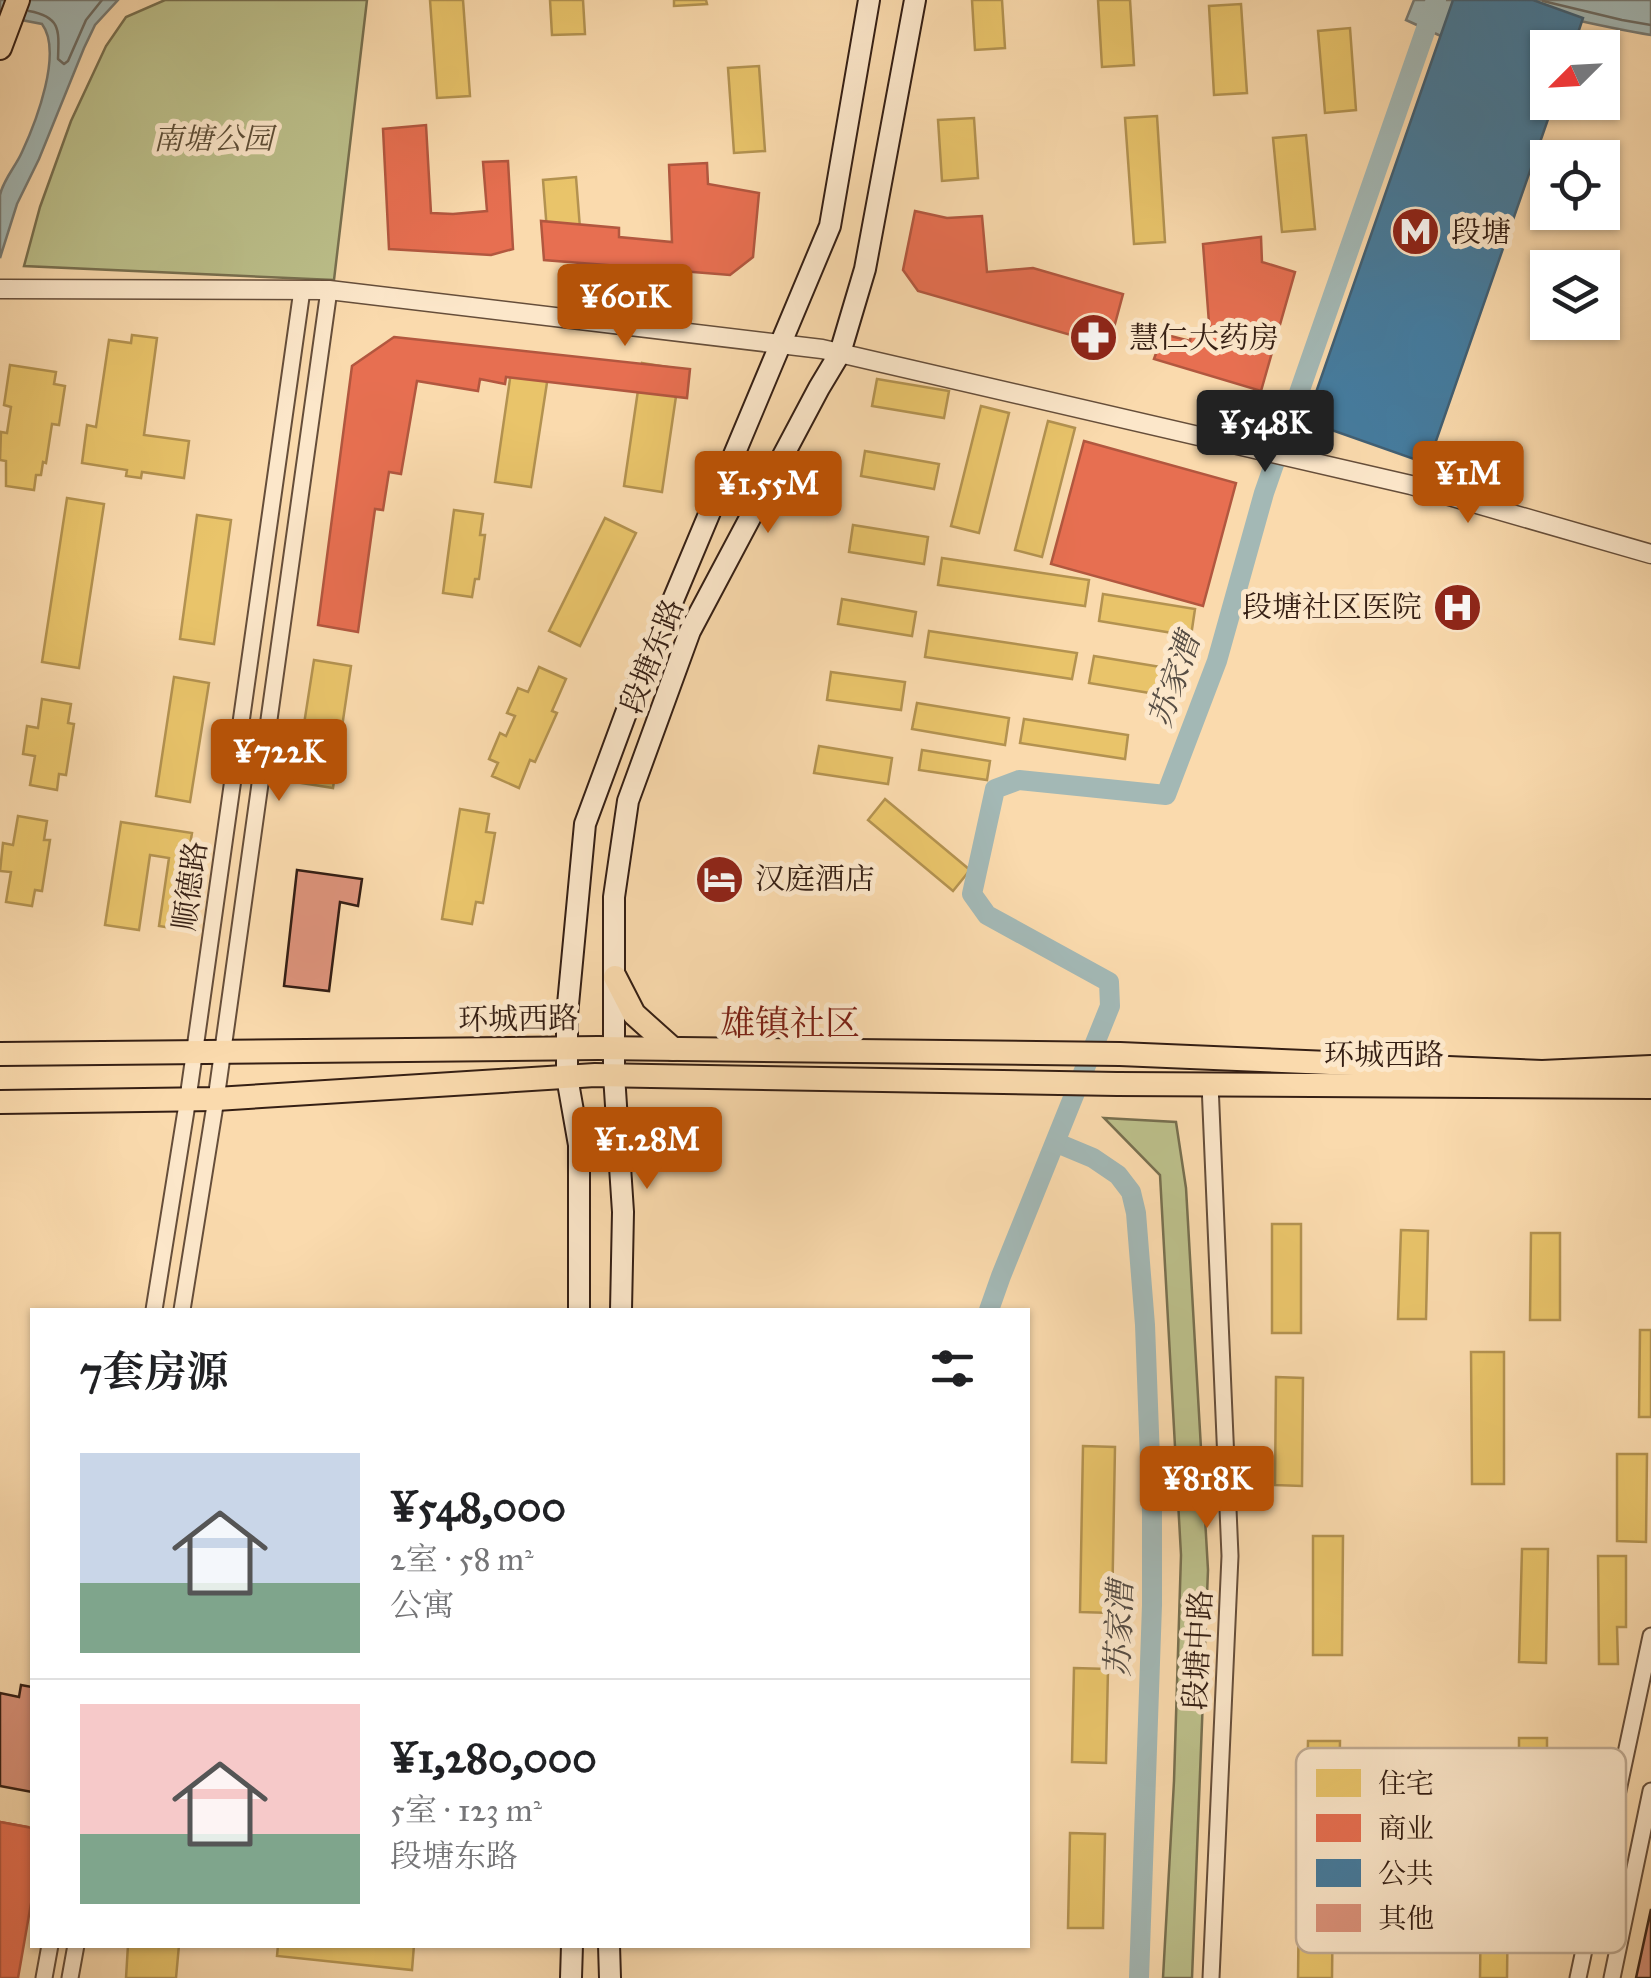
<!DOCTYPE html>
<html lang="zh">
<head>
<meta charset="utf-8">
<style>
  :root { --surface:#fff; --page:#f6f6f6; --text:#202124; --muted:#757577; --line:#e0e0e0; --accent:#b45309 }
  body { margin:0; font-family:"IM FELL Great Primer","Noto Serif SC",serif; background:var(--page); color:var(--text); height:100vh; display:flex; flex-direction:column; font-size:38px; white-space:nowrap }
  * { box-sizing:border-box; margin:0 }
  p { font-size:32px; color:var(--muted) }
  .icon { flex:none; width:55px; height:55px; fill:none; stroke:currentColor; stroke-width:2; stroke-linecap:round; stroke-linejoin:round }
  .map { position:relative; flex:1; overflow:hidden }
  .side { position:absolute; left:30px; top:1308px; width:1000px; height:640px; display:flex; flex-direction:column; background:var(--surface); border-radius:0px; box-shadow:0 2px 8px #0004 }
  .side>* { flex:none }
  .needle { width:65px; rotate:246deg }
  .tools { position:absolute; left:1530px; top:30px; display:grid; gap:20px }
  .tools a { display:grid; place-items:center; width:90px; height:90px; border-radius:0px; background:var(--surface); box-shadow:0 2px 8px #0004; font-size:50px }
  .price { position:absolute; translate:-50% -85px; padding:0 22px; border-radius:10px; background:var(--accent); color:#fff; font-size:32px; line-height:65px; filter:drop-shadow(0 2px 5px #0008) }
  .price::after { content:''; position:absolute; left:50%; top:60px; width:30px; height:22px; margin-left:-15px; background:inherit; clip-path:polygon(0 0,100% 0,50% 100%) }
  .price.on { background:#222; color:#fff }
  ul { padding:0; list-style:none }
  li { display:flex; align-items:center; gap:30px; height:250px; padding:0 50px }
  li+li { border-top:2px solid var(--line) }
  li span { display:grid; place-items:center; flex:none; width:280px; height:200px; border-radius:0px; color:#555 }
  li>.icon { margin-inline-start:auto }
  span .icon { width:120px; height:120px; fill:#fffc; stroke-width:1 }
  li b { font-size:42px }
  h2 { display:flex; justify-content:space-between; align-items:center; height:120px; padding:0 50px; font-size:42px }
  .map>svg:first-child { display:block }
  .green { fill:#bcc08b; stroke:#787050; stroke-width:2.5 }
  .water { fill:#a3b8b5; stroke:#777b75; stroke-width:2.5 }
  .homes { fill:#e9c46a; stroke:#b39250; stroke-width:2.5 }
  .shops { fill:#e76f51; stroke:#b2573f; stroke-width:2.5 }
  .public { fill:#457b9d; stroke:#405f74; stroke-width:2.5 }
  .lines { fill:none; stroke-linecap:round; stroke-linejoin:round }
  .shore { stroke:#6c6c64; stroke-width:2.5 }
  .canal { stroke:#a3b8b5; stroke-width:20 }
  .building { fill:#db927a; stroke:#351f14; stroke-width:2.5 }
  .minor-casing { stroke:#664e3a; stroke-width:19 }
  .tertiary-casing { stroke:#664e3a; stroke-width:21 }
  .secondary-casing { stroke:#351f14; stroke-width:24 }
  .primary-casing { stroke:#351f14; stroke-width:26 }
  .minor { stroke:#fce7ca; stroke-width:15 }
  .tertiary { stroke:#fce7ca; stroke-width:18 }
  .secondary { stroke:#fce7ca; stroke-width:20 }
  .primary { stroke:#fadaad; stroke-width:22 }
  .labels { text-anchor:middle; stroke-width:10; stroke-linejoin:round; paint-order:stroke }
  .park-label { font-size:30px; font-style:italic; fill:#5e4f38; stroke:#fce7ca }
  .poi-label { font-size:30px; fill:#351f14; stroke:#fce7ca; text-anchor:start }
  .street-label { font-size:30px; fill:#351f14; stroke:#fce7ca }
  .water-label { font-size:32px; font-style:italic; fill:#564d44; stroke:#fce7ca }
  .quarter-label { font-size:35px; fill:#7a1f14; stroke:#fce7ca }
  .key { fill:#fce7ca; stroke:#c0ab93; stroke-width:2.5 }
  .key-label { font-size:28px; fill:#351f14 }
</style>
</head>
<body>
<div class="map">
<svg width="1651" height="1978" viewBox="0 0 1651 1978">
  <rect width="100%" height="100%" fill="#fadaad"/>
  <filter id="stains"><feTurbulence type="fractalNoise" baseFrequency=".002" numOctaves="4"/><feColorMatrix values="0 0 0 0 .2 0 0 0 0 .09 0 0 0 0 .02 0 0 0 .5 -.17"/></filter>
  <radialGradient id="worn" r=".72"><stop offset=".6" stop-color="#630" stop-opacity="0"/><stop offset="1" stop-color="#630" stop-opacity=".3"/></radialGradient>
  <g class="green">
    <path d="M165,0H367L334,280L24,266L40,207L71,121L106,46L126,17Z"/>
    <path d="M1104,1118L1176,1122L1186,1188L1208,1570L1192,1978H1163L1174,1781L1181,1555L1160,1175Z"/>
  </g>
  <g class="water">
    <path d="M0,0H118L95,25L84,48L39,159L17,204L0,258C0,240 0,212 0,195C3,180 16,166 22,152C36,122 63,52 42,24L0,16Z"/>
    <path d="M1414,0H1460L1443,37L1406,20Z"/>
    <path d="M1480,0H1651V35C1594,26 1538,10 1480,0Z"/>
  </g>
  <g class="homes">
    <path d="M430,0H463L470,96L437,98Z"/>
    <path d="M550,0H583L585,34L552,35Z"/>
    <path d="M674,0H706L707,4L674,6Z"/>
    <path d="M972,0H1002L1005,48L975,50Z"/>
    <path d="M1098,0H1130L1134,65L1102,67Z"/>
    <path d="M1241,4L1247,93L1214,95L1209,6Z"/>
    <path d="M1350,28L1356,110L1325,113L1318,31Z"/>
    <path d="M759,66L765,151L734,153L728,68Z"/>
    <path d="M1157,116L1165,242L1134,244L1125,118Z"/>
    <path d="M974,118L978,178L942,181L938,120Z"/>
    <path d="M423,128L430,243L392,245L385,130Z"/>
    <path d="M1306,135L1315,229L1282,232L1273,138Z"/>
    <path d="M704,165L710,253L677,255L671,167Z"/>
    <path d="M576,177L581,241L548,244L543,180Z"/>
    <path d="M979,219L984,279L951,281L946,221Z"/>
    <path d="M1235,245L1245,356L1215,358L1205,247Z"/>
    <path d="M132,335L157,338L144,435L189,441L184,478L142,472L141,478L126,476L127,470L82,463L87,425L96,427L109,340L131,343Z"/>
    <path d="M381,349L416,354L399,470L364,465Z"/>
    <path d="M513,358L550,363L531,487L495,482Z"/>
    <path d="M642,363L680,369L662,492L624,486Z"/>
    <path d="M10,365L56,372L54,384L65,386L59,425L52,424L46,463L43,462L41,475H36L34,490L6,486V461L0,460L1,432L7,433L11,407L4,405Z"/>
    <path d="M877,379L949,391L944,418L872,406Z"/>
    <path d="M981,406L1009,413L979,533L951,526Z"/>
    <path d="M1048,421L1075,428L1042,557L1015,550Z"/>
    <path d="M865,451L939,464L934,489L861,476Z"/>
    <path d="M67,498L104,504L79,668L42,662Z"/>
    <path d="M338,503L373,507L356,628L321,623Z"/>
    <path d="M454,510L483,514L480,535H485L479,579H475L472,597L443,593Z"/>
    <path d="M197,515L231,520L214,644L180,639Z"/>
    <path d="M605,518L636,533L580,646L549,631Z"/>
    <path d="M853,525L928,537L924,564L849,552Z"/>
    <path d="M942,558L1089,580L1085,606L938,585Z"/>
    <path d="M1103,594L1195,609L1191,636L1099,621Z"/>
    <path d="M842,599L916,612L912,636L838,624Z"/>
    <path d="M929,631L1077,653L1072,679L925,657Z"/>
    <path d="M1094,656L1185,671L1180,698L1089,683Z"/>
    <path d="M314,660L351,666L333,788L295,782Z"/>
    <path d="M539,667L566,679L552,711L557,713L535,762L530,760L519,788L492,776L498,763L489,759L500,733L506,736L515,716L507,713L518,688L528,692Z"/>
    <path d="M831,672L905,682L901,710L827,700Z"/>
    <path d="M174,677L209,683L190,802L156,796Z"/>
    <path d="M42,699L71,704L68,723L74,724L66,775L59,774L57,790L30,785L35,756L23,754L27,726L38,728Z"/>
    <path d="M917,703L1009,718L1005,745L912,729Z"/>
    <path d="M1024,719L1128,735L1125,759L1020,743Z"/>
    <path d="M819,746L892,758L888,784L814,773Z"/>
    <path d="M922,750L990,761L987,780L919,770Z"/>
    <path d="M885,799L970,870L953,891L868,820Z"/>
    <path d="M460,809L489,814L486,832L495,833L483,903L476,902L472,924L442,919Z"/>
    <path d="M18,816L47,821L44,840H50L42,891L35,890L32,906L6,902L11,872L0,871L3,843L13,845Z"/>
    <path d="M121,822L192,833L190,845L204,847L190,931L159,926L169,858L150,855L139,930L105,925Z"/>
    <rect x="1272" y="1224" width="29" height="109"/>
    <path d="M1401,1230L1428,1231L1426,1319H1398Z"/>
    <path d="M1531,1233H1560V1320H1530Z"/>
    <path d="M1640,1330H1651V1417H1639Z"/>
    <path d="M1471,1352H1504V1484H1472Z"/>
    <path d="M1276,1377L1303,1378L1302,1486L1275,1485Z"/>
    <path d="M1083,1446L1115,1447L1112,1613L1080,1612Z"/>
    <path d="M1617,1454H1647L1646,1542L1617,1541Z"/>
    <path d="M1313,1536H1343L1342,1655H1313Z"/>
    <path d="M1522,1549H1548L1546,1663L1519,1662Z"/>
    <path d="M1598,1556H1626V1627H1617L1618,1664H1599Z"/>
    <path d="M1074,1668L1108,1669L1106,1763L1072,1762Z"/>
    <rect x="1519" y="1738" width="28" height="114"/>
    <path d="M1308,1741H1340L1338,1855L1306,1854Z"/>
    <path d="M1070,1833L1105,1834L1103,1928H1068Z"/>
    <path d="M1299,1895L1333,1896L1332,1978H1298Z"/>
    <path d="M1481,1898H1508L1507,1978H1480Z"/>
    <path d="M128,1945H179L176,1978H126Z"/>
    <path d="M278,1945H414L412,1970L277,1956Z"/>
  </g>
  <g class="shops">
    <path d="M426,125L431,213L453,214L487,211L483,162L508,161L513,249L491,255L389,249L383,129Z"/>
    <path d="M707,163L708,184L759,193L753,257L730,275L544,260L541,221L619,228V237L672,242L669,165Z"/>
    <path d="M915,211L947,218L982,216L987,272L1033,268L1123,294L1109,346L918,291L903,270Z"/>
    <path d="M1261,237L1262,262L1295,272L1261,391L1154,359L1163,334L1190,341L1191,334L1210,336L1203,244Z"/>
    <path d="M394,337L690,369L687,398L506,377L505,384L480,379L478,391L417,381L401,474L389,472L383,510L375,509L358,632L318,625L352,366Z"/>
    <path d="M1084,441L1236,483L1203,606L1051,564Z"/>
    <path d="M0,1822L28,1827L4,1961L0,1960Z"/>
    <path d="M0,1822L32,1828V1898L18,1978H0Z"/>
  </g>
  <path class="public" d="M1453,0H1533L1583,18L1573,48H1548V102H1554L1428,464L1306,421Z"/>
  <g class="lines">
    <g class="shore">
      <path d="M1543,1L1622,20L1651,25"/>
      <path d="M29,11C61,17 59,30 58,59L64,64L68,61L86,20L102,0"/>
    </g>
    <g class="canal">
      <path d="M1057,1143L1093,1158L1118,1175L1131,1192L1136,1213L1145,1325L1152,1512V1605L1139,1978"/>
      <path d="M989,1310L1001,1276L1110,1006L1109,982L987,915L972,894L995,789L1019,780L1166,795L1217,661L1264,493L1436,0"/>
    </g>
  </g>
  <g class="building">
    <path d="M297,870L362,879L358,906L340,902L329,991L284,986Z"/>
    <path d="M21,1685L32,1687V1792L0,1786V1693L19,1697Z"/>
    <path d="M1651,1909V1978H1636Z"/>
  </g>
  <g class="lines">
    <defs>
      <g id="minor">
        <path d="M1210,1084L1230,1556L1211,1978"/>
        <path d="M154,1310L188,1098L302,290"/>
        <path d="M182,1310L216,1099L329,290"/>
        <path d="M44,1978L50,1945"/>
        <path d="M70,1978L76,1945"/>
        <path d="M1578,1978L1651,1636"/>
        <path d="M1612,1978L1651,1791"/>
      </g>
      <path id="tertiary" d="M0,289L329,290L822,349L1411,485L1651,554"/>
      <g id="secondary">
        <path d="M579,1310V1145L567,1077V1015L585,824L629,705L830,226L869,0"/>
        <path d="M621,1310L623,1212L614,1075V897L628,801L690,631L819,388L840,353L865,269L915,0"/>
        <path d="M609,1945L610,1978"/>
        <path d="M571,1978L572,1945"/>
      </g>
      <g id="primary">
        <path d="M0,48L18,0"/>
        <path d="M615,977L634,1014L673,1049"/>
        <path d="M0,1054L598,1048L1120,1054L1542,1072L1651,1067"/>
        <path d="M0,1102L216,1099L595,1075L1117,1084L1651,1087"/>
      </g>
    </defs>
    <use href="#minor" class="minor-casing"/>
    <use href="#tertiary" class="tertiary-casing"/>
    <use href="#secondary" class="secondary-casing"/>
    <use href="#primary" class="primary-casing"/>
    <use href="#minor" class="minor"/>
    <use href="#tertiary" class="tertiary"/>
    <use href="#secondary" class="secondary"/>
    <use href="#primary" class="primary"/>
  </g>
  <defs>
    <symbol id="metro-disc" viewBox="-11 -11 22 22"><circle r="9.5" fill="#8f2418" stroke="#fce7ca"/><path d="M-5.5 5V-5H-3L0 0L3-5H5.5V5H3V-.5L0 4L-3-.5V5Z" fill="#fff"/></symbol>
    <symbol id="pharmacy-disc" viewBox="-11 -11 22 22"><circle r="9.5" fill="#8f2418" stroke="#fce7ca"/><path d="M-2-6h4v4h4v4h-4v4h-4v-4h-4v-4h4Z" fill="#fff"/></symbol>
    <symbol id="hospital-disc" viewBox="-11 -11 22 22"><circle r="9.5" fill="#8f2418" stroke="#fce7ca"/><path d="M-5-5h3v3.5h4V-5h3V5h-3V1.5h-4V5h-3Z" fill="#fff"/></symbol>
    <symbol id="hotel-disc" viewBox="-11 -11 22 22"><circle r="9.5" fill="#8f2418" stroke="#fce7ca"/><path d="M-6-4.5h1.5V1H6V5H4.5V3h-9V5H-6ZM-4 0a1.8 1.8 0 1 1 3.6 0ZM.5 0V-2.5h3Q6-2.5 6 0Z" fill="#fff"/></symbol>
  </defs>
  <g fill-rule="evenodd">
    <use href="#metro-disc" x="1388" y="204" width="55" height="55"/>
    <use href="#pharmacy-disc" x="1066" y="310" width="55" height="55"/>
    <use href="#hospital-disc" x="1430" y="580" width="55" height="55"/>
    <use href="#hotel-disc" x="692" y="852" width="55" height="55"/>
  </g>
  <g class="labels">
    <g class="park-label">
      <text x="213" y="149">南塘公园</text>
    </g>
    <g class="poi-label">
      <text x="1451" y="242">段塘</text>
      <text x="1129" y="348">慧仁大药房</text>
      <text x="1422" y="617" text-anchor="end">段塘社区医院</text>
      <text x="755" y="889">汉庭酒店</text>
    </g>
    <g class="street-label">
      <text transform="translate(652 656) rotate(-68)" y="10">段塘东路</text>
      <text transform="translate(190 886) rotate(-82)" y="10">顺德路</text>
      <text transform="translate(518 1019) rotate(-1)" y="10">环城西路</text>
      <text x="1384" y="1065">环城西路</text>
      <text transform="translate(1198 1650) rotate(-87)" y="10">段塘中路</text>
    </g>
    <g class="water-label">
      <text transform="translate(1174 680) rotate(-71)" y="11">苏家漕</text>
      <text transform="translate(1119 1629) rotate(-88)" y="11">苏家漕</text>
    </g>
    <g class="quarter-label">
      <text x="790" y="1035">雄镇社区</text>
    </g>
  </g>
  <rect x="1296" y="1748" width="330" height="205" rx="15" class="key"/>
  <rect x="1316" y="1769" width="45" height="28" fill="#e9c46a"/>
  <rect x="1316" y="1814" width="45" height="28" fill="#e76f51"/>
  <rect x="1316" y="1859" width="45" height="28" fill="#457b9d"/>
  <rect x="1316" y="1904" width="45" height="28" fill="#db927a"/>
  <g class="key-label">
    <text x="1378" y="1793">住宅</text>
    <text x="1378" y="1838">商业</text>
    <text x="1378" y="1883">公共</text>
    <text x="1378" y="1928">其他</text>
  </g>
  <rect width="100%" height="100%" filter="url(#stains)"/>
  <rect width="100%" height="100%" fill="url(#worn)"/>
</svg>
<div class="tools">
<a><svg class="needle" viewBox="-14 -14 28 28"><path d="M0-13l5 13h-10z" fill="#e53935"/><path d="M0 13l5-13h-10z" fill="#757577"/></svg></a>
<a><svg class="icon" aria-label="locate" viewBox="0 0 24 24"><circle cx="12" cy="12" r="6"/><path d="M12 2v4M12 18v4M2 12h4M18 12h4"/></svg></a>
<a><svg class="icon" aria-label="layers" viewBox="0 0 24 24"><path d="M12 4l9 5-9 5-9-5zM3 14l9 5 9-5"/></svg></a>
</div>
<b class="price" style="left:625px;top:349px">¥601K</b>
<b class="price on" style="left:1265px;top:475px">¥548K</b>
<b class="price" style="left:1468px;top:526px">¥1M</b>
<b class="price" style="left:768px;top:536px">¥1.55M</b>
<b class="price" style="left:279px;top:804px">¥722K</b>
<b class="price" style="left:647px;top:1192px">¥1.28M</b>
<b class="price" style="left:1207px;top:1531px">¥818K</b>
<section class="side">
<h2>7套房源<svg class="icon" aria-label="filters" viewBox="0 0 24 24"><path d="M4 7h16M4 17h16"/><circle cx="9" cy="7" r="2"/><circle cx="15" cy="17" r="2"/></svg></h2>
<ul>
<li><span style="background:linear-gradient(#c9d6e8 65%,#7fa58c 0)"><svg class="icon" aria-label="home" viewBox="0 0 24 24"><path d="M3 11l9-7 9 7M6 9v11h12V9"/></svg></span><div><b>¥548,000</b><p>2室 · 58 m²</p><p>公寓</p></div></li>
<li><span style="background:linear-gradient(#f6c9c9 65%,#7fa58c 0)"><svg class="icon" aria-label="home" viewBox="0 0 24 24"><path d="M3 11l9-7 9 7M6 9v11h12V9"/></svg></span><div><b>¥1,280,000</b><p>5室 · 123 m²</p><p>段塘东路</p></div></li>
</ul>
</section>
</div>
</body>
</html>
